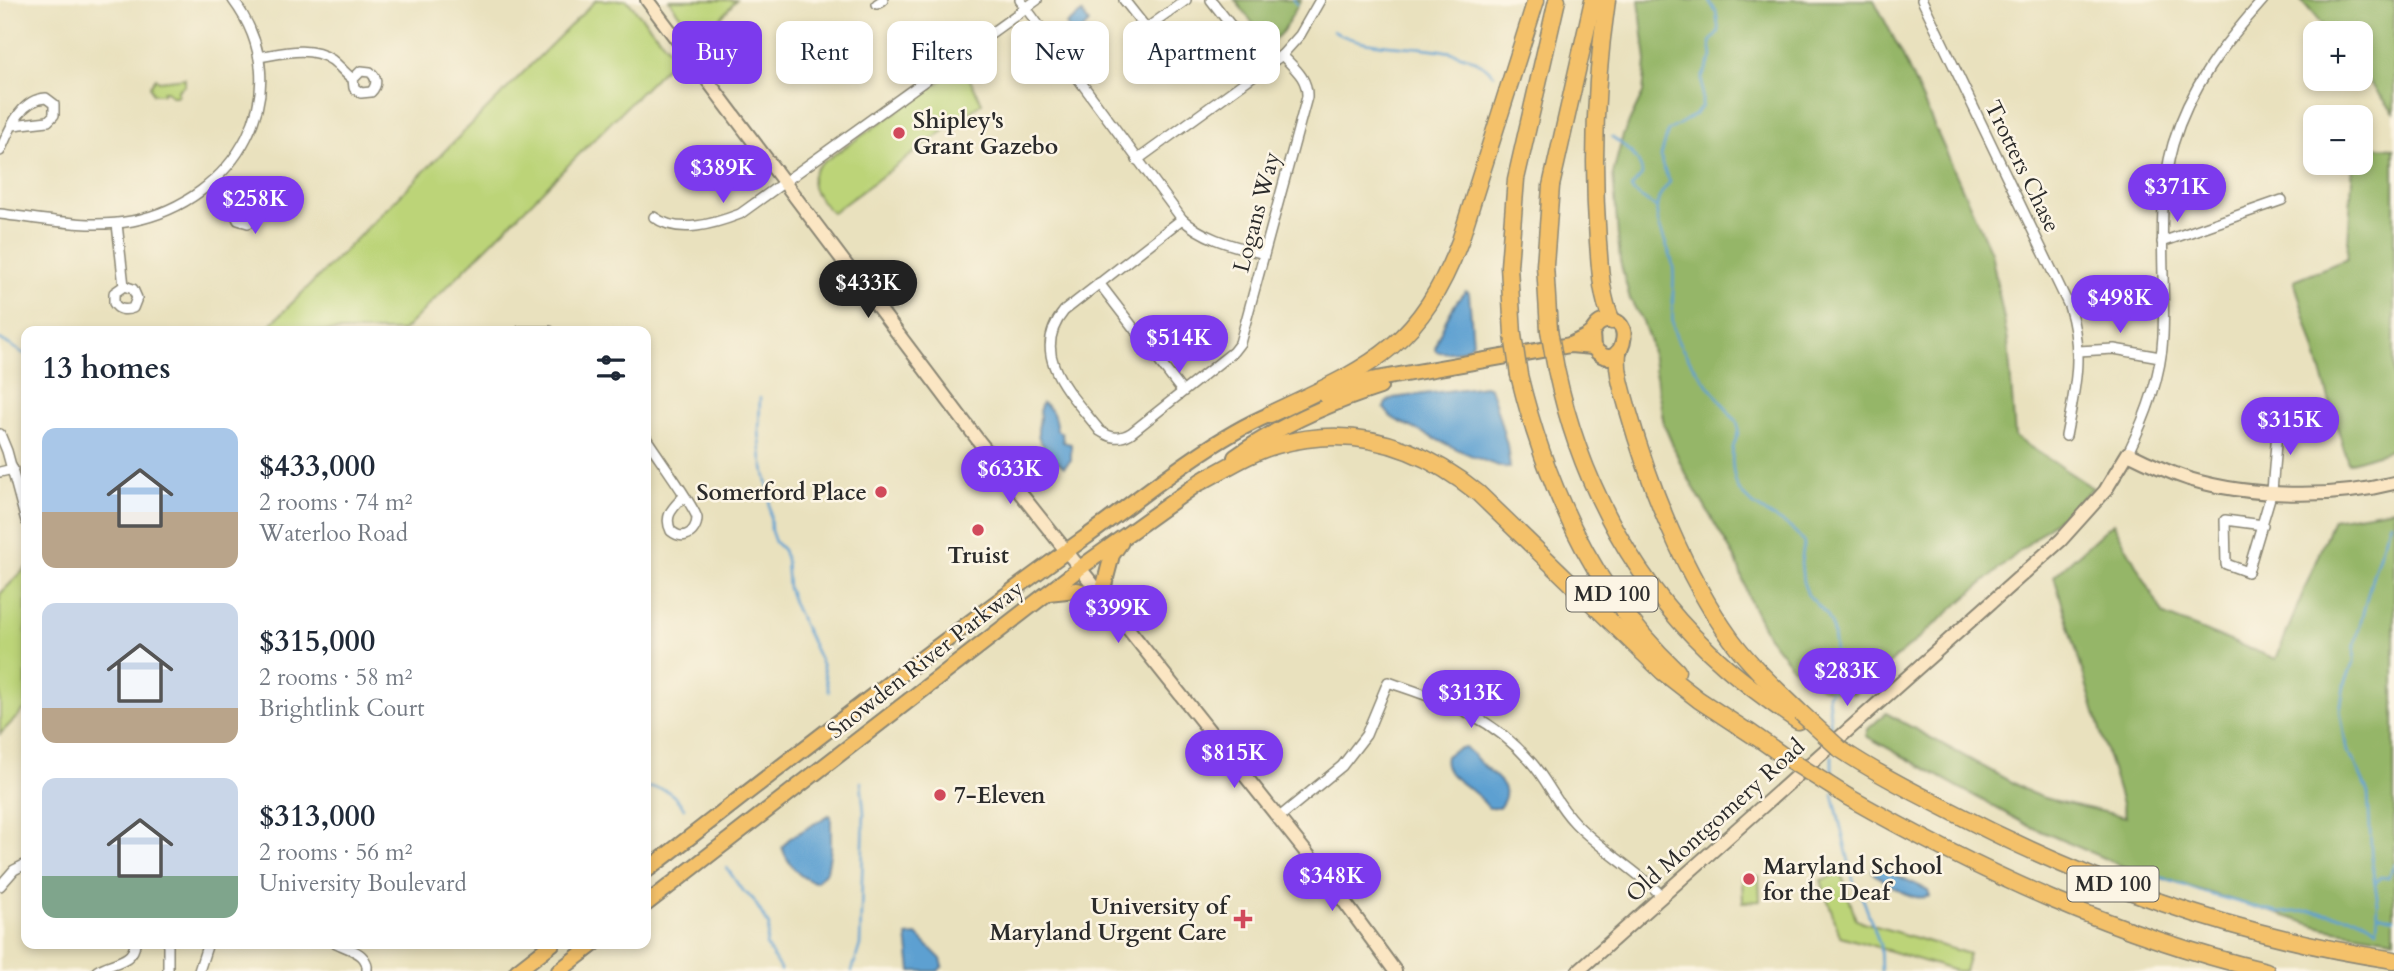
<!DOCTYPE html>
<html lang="en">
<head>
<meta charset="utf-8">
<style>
  :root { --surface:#fff; --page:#f6f6f7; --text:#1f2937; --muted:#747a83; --accent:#7c3aed }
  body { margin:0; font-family:Cardo,serif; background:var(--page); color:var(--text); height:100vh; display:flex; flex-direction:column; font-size:26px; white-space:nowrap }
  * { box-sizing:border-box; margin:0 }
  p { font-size:23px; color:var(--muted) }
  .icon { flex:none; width:38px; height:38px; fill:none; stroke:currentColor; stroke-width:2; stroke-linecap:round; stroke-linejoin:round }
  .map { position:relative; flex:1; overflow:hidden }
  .sheet { position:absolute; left:21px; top:326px; width:630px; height:623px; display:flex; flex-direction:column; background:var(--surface); border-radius:14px; box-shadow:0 4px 10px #0003 }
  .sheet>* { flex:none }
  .top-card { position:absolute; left:672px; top:21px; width:665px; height:63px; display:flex; gap:14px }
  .fabs { position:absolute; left:2303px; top:21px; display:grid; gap:14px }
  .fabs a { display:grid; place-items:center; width:70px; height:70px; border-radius:14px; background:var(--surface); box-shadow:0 4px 10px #0003; font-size:35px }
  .price { position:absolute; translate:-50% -60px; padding:0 16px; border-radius:24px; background:var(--accent); color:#fff; font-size:23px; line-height:46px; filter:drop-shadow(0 2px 4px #0008) }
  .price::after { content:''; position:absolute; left:50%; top:42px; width:21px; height:16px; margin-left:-10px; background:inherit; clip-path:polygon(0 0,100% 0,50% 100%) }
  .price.selected { background:#222; color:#fff }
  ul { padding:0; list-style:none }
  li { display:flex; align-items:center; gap:21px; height:175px; padding:0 21px }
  li span { display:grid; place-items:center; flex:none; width:196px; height:140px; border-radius:14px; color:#555 }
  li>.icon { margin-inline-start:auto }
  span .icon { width:84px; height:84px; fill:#fffc; stroke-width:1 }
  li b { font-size:30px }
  h2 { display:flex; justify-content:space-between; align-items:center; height:84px; padding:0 21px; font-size:30px }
  .tag { padding:0 24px; border-radius:14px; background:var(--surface); box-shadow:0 4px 10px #0003; font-size:24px; line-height:63px }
  .tag.selected { background:var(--accent); color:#fff }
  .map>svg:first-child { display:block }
  .green { fill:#bcd478; stroke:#748052; stroke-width:2 }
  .forest { fill:#95b668; stroke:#60704a; stroke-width:2 }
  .water { fill:#5da0d1; stroke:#44667e; stroke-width:2 }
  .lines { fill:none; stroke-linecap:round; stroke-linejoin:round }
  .stream { stroke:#5da0d1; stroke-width:2.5 }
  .street-casing { stroke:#8a8674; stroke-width:12 }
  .secondary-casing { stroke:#8a8674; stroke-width:16 }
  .primary-casing { stroke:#8a8674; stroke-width:18 }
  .highway-casing { stroke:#8a8674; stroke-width:19 }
  .street { stroke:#fff; stroke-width:9 }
  .secondary { stroke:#fbe6c3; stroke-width:12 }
  .primary { stroke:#f4c16a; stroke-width:14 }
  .highway { stroke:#f4c16a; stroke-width:16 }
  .highway-bridge-casing { stroke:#8a8674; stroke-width:19; stroke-linecap:butt }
  .highway-bridge { stroke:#f4c16a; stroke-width:16 }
  .poi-dot { fill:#d1495b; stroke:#fcf5e5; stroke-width:2.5 }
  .labels { text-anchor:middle; stroke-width:5; stroke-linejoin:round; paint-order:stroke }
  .shield { fill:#fcf5e5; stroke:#6a6863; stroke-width:2 }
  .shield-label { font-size:21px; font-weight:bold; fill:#2b2b2b }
  .poi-label { font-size:23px; font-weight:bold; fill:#2b2b2b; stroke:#fcf5e5; text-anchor:start }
  .street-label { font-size:23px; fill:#2b2b2b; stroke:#fcf5e5 }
</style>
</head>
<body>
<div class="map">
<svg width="2394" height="971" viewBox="0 0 2394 971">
  <rect width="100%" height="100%" fill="#fcf5e5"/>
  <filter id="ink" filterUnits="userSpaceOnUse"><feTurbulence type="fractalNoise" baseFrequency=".0143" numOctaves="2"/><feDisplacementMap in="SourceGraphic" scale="14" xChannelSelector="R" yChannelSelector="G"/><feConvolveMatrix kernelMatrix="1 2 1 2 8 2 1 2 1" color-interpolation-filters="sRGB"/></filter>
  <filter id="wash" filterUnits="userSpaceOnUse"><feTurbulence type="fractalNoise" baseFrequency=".00686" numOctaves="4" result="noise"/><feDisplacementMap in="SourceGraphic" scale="28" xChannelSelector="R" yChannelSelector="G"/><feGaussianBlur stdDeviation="1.57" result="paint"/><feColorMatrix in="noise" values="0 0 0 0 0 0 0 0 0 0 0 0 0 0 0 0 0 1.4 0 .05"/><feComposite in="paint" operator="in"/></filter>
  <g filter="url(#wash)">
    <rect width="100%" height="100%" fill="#e9e1be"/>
    <g class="green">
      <path d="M596,0H627L676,57L403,331H264Z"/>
      <path d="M669,0H736L700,43Z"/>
      <path d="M969,62L970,80L982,103L832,213C819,198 802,184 819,165Z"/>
      <path d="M156,78L159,81L185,78V85L178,90V96H171L167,91H163V94H153L150,86Z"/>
      <path d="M26,568V708L0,734V594Z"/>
      <path d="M1841,873L1856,920L1969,954L1964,971H1956L1840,936L1821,880Z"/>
      <path d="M1759,876L1760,901L1743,902L1742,877Z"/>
    </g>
    <g class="forest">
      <path d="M1235,0H1301L1283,31L1272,42L1262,35Z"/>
      <path d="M1639,0H1874L1901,52L1991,252L2008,341L2015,437L2093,488L1854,694L1822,688L1793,668L1767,635L1749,599L1737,562L1683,469L1664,425L1650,342L1643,322L1630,299L1620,261L1613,174L1623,135L1643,93L1646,61Z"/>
      <path d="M2301,0H2394V112L2361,72V33H2329Z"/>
      <path d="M2361,146L2394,148V449L2348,463L2294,280L2347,259L2353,163H2361Z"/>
      <path d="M2394,509V939L2323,928L2122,866L2027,825L1866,736L1868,729L1886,713L2031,793L2044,798L2126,817L2054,576L2113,523L2164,615L2276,659L2333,519Z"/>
    </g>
    <g class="water">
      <path d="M1082,13L1089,23L1082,30L1084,36L1089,35L1094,42L1085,49L1066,25Z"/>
      <path d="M1466,291L1469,293L1473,343C1465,352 1449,353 1438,352L1435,350C1436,336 1455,300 1466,291Z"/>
      <path d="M1485,386L1490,388L1493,396L1507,445L1510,468C1493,469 1420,431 1398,421L1391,417L1384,408L1386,403L1393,398Z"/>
      <path d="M1042,403C1054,408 1055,419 1057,430L1062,434L1063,442L1071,444V460L1064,467C1056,461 1039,445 1038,434C1037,425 1042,420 1039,411Z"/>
      <path d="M1464,747C1473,752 1477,761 1485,767C1498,779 1515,788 1499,808H1489C1483,802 1479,796 1472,791C1460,781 1442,774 1446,756L1453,751Z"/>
      <path d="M829,815L831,816V848L827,871L816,882C799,880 787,862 782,847L789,839Z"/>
      <path d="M1877,866L1928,890L1930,896C1911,903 1891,885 1875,875L1872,870Z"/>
      <path d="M917,935L941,959L943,966L938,971H911L907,936Z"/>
    </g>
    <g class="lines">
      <g class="stream">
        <path d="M1293,0L1297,4"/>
        <path d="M1708,0L1716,11L1719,32L1710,42L1712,57L1702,78V106L1696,114L1668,131L1661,156L1662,165L1670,182C1664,189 1658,196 1657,205C1654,226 1670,246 1673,266C1676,292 1666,322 1680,345C1694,370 1714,390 1730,414C1732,417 1736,419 1737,422C1741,431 1735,440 1733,448C1731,460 1733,479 1739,490C1755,514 1793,520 1804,544L1801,563L1803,582L1808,595L1827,615L1832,626L1838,677V684L1828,694L1831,729"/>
        <path d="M1333,31C1381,58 1454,33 1494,75"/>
        <path d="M1612,137C1624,145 1642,159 1642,175L1631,188L1634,193L1656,207"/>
        <path d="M0,339L26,355"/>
        <path d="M760,398L759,431L762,459L769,491L771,531L775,542L783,550L786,559L788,588L794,605L822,664L829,692"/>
        <path d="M1832,756V780"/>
        <path d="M646,788C665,786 673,793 684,808"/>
        <path d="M1833,794L1855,887L1863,899L1880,945L1881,971"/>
        <path d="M727,868L741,889L753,899L769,926L766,945L781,971"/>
        <path d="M2135,868L2205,893L2278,913L2310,911L2354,917L2361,918L2376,928"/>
        <path d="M2375,884L2380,877L2388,878L2394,865"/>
        <path d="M2378,914L2394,918"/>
        <path d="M2377,929L2378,903L2372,866L2368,793L2355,763L2347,752L2340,710L2344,686L2354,661L2355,644L2373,574L2390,522"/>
        <path d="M852,971L860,945L864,812L861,782"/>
      </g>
    </g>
  </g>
  <g filter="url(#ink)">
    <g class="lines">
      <defs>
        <g id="street">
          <path d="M1020,0L1182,219C1205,240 1235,246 1264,254"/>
          <path d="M1124,0L1147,29"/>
          <path d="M1211,0L1264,68"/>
          <path d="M1922,0L2069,306C2084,353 2075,389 2066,436"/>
          <path d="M877,4L883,0"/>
          <path d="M1129,41L1186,0"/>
          <path d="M259,57C283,53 310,45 332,60C340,66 345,74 353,79L361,71L370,72C377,77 378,85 371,92L361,93L354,88L353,79"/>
          <path d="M0,151C9,131 20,99 46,98L54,104V115L48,121L13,125"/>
          <path d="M1137,160L1282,55L1300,35L1320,0"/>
          <path d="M217,179L238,203L234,211L238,220L248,223L253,221L258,212L254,202L246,199L238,203"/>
          <path d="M0,214C43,219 89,229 132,221C235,201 301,91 233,0"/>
          <path d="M654,217C678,235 714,224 740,214L1037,0"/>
          <path d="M1182,219L1064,311C1027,356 1073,396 1100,431C1111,438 1119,440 1131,433L1233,352L1240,343L1307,97C1308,78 1294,68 1282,55"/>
          <path d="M117,224L124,286L133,289L137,298L133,308C125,311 118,310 114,303V293L124,286"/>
          <path d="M2162,242L2282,200"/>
          <path d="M1099,283L1182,391"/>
          <path d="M520,331H550"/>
          <path d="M2078,351L2114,349L2160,357"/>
          <path d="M0,434L7,451L26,521"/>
          <path d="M646,438C654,451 695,507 697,518C697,525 693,533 686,535C680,537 676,535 671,531C663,515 674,507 684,496"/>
          <path d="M2128,453C2146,416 2161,377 2163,336C2166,272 2155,207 2173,144C2190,87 2224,44 2263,0"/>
          <path d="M0,472L13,469"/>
          <path d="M2263,525L2225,520L2226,564L2248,572L2272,491L2278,420"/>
          <path d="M1277,819L1342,766L1366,735L1388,682C1446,702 1489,714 1531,762C1548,781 1557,805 1575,823C1601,850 1635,869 1661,895"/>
          <path d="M0,886L14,870L26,864"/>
          <path d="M336,943C350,950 369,953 367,971"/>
          <path d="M97,971C111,962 134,963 135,943"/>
          <path d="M168,971V943"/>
          <path d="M199,971L208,943"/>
        </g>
        <g id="secondary">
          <path d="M647,0L978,440L1332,885L1395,971"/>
          <path d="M1578,971L2061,540L2105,491L2128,453C2148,463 2168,472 2189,479C2250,497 2332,499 2394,483"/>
        </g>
        <g id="primary">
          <path d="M1572,344C1577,341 1586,338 1591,333C1595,329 1596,324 1602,322C1640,309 1622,383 1593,347L1592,333"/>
          <path d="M1323,394L1371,380L1570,345L1593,347"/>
          <path d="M1235,457C1278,426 1330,403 1380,387"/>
          <path d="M1048,593L1077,590L1101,597L1112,555L1121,542"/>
          <path d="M646,871C791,759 936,645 1086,537C1143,496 1216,434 1281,410"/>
          <path d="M646,904L1080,568L1207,477"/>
          <path d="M517,971L553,943"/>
          <path d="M559,971L595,943"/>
        </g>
        <g id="highway">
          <path d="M1607,0C1595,81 1592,161 1598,242C1600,268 1601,297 1612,321"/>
          <path d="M1549,330L1545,265L1551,186L1593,0"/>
          <path d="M1513,335L1509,266L1516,179L1557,0"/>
          <path d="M1618,353C1616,372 1623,391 1628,410C1650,487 1684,574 1731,639C1751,666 1776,689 1801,713"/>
          <path d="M1556,369C1580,483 1636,589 1725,666C1748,686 1773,704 1798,721"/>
          <path d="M1519,375C1546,486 1593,592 1677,671"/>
          <path d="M1270,414C1369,367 1419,349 1460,241L1536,0"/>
          <path d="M1200,482C1225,469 1250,452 1277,445C1352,424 1419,445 1478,493L1663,672L1699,700L1754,736"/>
          <path d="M1748,731L1785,757"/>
          <path d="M1840,749C1874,772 1911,791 1947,809C2086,882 2238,937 2394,960"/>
          <path d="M1848,797C1980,872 2118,936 2266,971"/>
        </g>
      </defs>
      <use href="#street" class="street-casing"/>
      <use href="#secondary" class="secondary-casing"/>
      <use href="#primary" class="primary-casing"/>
      <use href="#highway" class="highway-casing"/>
      <use href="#street" class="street"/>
      <use href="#secondary" class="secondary"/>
      <use href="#primary" class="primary"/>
      <use href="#highway" class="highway"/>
      <defs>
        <g id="highway-bridge">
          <path d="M1549,330L1556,369"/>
          <path d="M1513,335L1519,375"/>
          <path d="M1801,713L1840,749"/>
          <path d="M1785,757L1848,797"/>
        </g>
      </defs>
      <use href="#highway-bridge" class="highway-bridge-casing"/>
      <use href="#highway-bridge" class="highway-bridge"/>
    </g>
  </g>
  <g class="poi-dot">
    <circle cx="899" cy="133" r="7"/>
    <circle cx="881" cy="492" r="7"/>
    <circle cx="978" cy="530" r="7"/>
    <circle cx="940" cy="795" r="7"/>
    <circle cx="1749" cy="879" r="7"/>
    <path d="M1239.5 908.5h7v7h7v7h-7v7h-7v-7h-7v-7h7z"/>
  </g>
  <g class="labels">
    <g class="shield">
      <rect x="1566.5" y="576.5" width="91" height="35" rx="5"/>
      <rect x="2067.5" y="866.5" width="91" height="35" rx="5"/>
    </g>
    <g class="shield-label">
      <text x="1612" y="601">MD 100</text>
      <text x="2113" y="891">MD 100</text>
    </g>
    <g class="poi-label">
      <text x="913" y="128">Shipley's<tspan x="913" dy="26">Grant Gazebo</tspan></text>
      <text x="867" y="500" text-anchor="end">Somerford Place</text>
      <text x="978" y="563" text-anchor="middle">Truist</text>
      <text x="954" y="803">7-Eleven</text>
      <text x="1763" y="874">Maryland School<tspan x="1763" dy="26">for the Deaf</tspan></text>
      <text x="1227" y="914" text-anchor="end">University of<tspan x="1227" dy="26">Maryland Urgent Care</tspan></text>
    </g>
    <g class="street-label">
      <text transform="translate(2023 166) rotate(64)" y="8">Trotters Chase</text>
      <text transform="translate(1256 212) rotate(-75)" y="8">Logans Way</text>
      <text transform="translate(925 659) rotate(-38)" y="8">Snowden River Parkway</text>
      <text transform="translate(1715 820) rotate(-42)" y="8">Old Montgomery Road</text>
    </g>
  </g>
</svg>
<div class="fabs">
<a>+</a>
<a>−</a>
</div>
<b class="price" style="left:723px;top:205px">$389K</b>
<b class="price" style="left:2177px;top:224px">$371K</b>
<b class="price" style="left:255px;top:236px">$258K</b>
<b class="price selected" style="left:868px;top:320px">$433K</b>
<b class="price" style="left:2120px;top:335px">$498K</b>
<b class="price" style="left:1179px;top:375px">$514K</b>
<b class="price" style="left:2290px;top:457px">$315K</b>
<b class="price" style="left:1010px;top:506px">$633K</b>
<b class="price" style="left:1118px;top:645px">$399K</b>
<b class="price" style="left:1847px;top:708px">$283K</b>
<b class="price" style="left:1471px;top:730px">$313K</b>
<b class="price" style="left:1234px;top:790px">$815K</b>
<b class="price" style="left:1332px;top:913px">$348K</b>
<div class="top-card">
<a class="tag selected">Buy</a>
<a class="tag">Rent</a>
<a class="tag">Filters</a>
<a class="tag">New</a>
<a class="tag">Apartment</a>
</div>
<section class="sheet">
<h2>13 homes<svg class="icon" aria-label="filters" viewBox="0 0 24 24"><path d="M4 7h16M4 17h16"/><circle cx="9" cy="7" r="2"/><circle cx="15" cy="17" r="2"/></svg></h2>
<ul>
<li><span style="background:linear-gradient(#a9c7e8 60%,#b9a48a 0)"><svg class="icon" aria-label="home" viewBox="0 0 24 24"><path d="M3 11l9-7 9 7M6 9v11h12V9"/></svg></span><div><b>$433,000</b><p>2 rooms · 74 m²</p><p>Waterloo Road</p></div></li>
<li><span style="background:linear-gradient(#c9d6e8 75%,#b9a48a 0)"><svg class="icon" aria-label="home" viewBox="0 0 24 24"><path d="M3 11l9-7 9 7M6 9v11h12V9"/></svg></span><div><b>$315,000</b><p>2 rooms · 58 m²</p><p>Brightlink Court</p></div></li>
<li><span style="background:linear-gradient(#c9d6e8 70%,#7fa58c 0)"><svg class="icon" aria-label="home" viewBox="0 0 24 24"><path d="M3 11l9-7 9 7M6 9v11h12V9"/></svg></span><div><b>$313,000</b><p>2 rooms · 56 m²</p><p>University Boulevard</p></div></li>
</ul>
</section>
</div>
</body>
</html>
